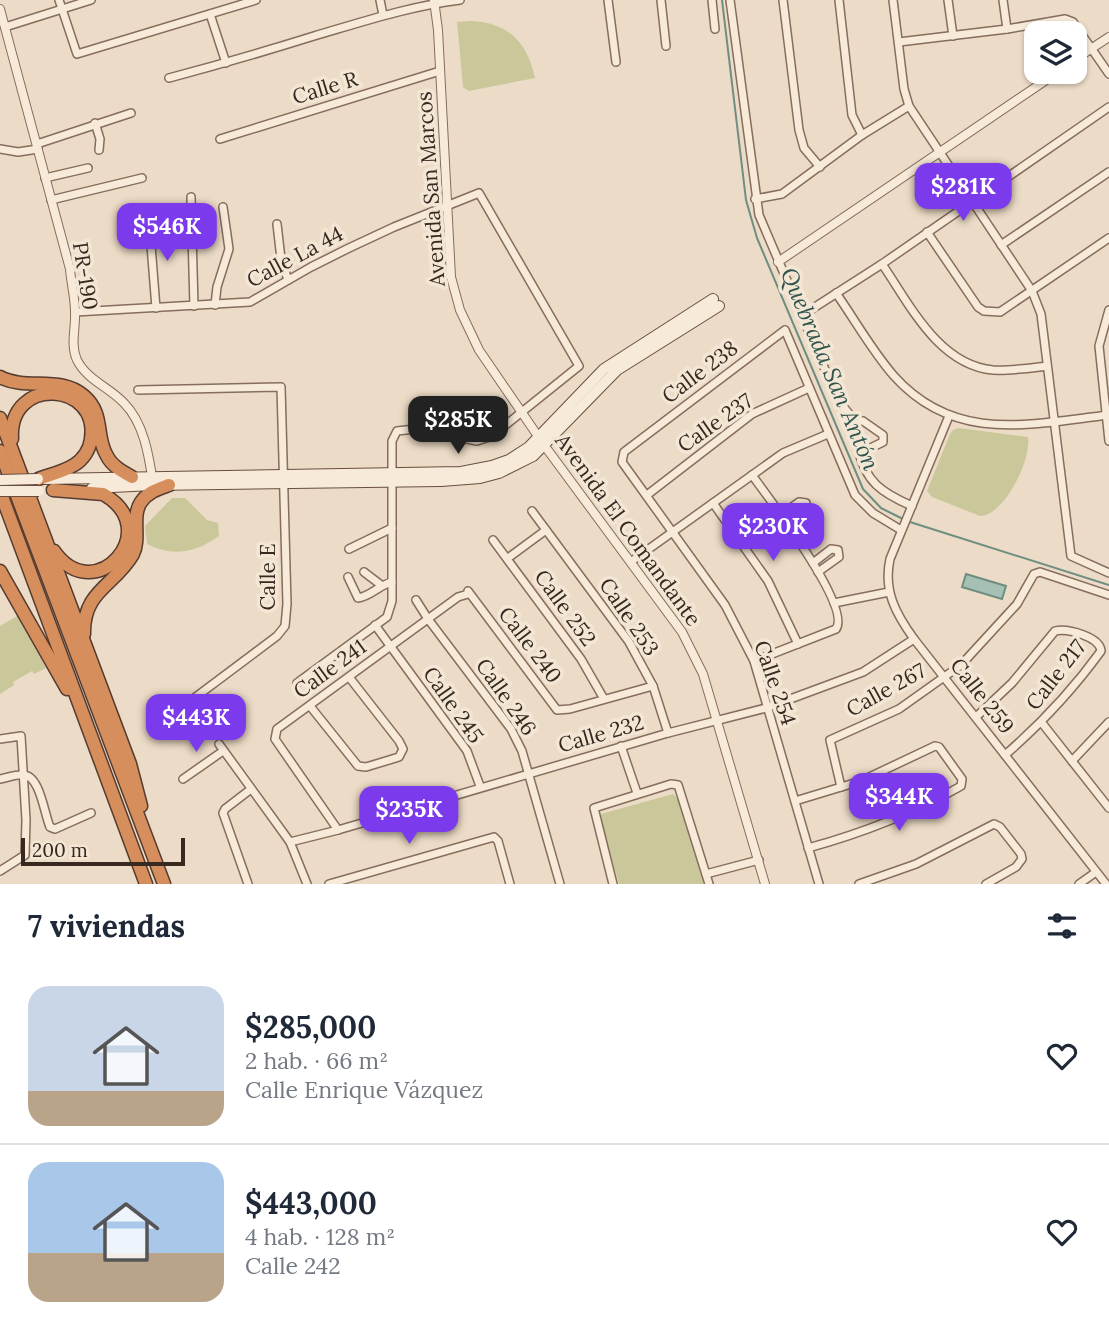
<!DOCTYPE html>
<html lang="es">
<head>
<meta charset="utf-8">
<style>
  :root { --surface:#fff; --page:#f2f2f3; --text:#1f2937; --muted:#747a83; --line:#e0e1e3; --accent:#7c3aed }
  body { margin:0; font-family:Lora,serif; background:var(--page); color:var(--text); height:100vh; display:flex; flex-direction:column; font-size:26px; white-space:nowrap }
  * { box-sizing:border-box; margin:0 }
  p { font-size:23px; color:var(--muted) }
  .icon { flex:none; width:38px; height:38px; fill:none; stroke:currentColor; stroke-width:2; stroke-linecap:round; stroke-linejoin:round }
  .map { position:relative; height:884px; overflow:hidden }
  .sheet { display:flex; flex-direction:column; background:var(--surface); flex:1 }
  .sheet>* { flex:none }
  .fabs { position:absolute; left:1024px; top:21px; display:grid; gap:14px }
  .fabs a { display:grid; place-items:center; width:63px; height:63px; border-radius:14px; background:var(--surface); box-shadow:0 2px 5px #0004; font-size:35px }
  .scale { position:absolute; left:21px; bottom:18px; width:164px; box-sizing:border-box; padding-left:7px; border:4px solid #372820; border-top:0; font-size:19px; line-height:24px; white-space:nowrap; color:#372820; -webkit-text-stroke:5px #f4e6d5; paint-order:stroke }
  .price { position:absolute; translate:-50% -60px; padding:0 16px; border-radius:14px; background:var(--accent); color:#fff; font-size:23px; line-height:46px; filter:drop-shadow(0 2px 4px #0008) }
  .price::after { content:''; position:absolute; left:50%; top:42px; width:21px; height:16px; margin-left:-10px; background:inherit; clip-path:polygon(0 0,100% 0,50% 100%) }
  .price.current { background:#222; color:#fff }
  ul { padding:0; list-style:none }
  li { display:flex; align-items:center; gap:21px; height:175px; padding:0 28px }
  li+li { border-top:2px solid var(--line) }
  li span { display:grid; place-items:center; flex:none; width:196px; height:140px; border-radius:21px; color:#555 }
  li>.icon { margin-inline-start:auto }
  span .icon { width:84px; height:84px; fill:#fffc; stroke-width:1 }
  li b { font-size:30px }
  h2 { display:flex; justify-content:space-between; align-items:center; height:84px; padding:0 28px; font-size:30px }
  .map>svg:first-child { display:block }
  .green { fill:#cac89a }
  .water { fill:#a7c0b5; stroke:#6e8e81; stroke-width:2 }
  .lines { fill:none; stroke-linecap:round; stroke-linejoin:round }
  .stream { stroke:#6e8e81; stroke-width:2 }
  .minor-casing { stroke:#866d5d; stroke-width:10 }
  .tertiary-casing { stroke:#866d5d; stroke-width:10 }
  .secondary-casing { stroke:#684e40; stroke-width:12 }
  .motorway-casing { stroke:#553c31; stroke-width:15 }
  .minor { stroke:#f7ead9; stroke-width:7 }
  .tertiary { stroke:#f7ead9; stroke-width:8 }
  .secondary { stroke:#f7ead9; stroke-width:10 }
  .motorway { stroke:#d68e5c; stroke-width:12 }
  .secondary-bridge-casing { stroke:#684e40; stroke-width:12; stroke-linecap:butt }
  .secondary-bridge { stroke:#f7ead9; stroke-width:10 }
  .labels { text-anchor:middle; stroke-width:7; stroke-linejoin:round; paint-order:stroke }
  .street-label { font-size:21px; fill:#372820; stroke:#f4e6d5 }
  .water-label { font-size:23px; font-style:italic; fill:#30564e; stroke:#f4e6d5 }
</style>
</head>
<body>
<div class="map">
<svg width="1109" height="884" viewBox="0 0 1109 884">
  <rect width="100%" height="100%" fill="#ecdbc6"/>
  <g class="green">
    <path d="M471,21C509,23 527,42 535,78L469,91L463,87L457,22Z"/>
    <path d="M959,428L1028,437C1032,459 1004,516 980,516L932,497L927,491L950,434L953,430Z"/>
    <path d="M172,498H185L207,520L218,523L219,536C195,553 173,557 147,544L145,526Z"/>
    <path d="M17,616L46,668L34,674L32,671L13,682L14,685L0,694V626Z"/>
    <path d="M673,794L679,800L704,884H619L601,823V814Z"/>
  </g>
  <path class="water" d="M966,574L1006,586L1002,599L962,587Z"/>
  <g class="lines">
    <g class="stream">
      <path d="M722,0L746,200L757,238L863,489L881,508L905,520"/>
      <path d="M910,522L1109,585"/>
    </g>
    <defs>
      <g id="minor">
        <path d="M59,0L77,54L256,0"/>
        <path d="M380,0L383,15"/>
        <path d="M608,0L616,62"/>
        <path d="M661,0L666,46"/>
        <path d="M712,0L715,29"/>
        <path d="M730,0L759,215L838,400L854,420L863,421L883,435V442L860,453"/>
        <path d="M783,0L799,130L804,148L820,167"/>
        <path d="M839,0L852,115L862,135"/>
        <path d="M893,0L904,89L909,106L1032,291L1041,314L1071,556L1109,573"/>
        <path d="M948,0L953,36"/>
        <path d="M1003,0L1007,29"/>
        <path d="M210,14L226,63"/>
        <path d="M5,27L91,0"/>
        <path d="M899,42L1007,29L1065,19L1073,22L1109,74"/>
        <path d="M169,78C218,65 266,51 314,36C362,22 410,6 460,0"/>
        <path d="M95,123L100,139L99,150"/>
        <path d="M220,139L440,71"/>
        <path d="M37,144L131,113"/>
        <path d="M0,149L18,152L38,149"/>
        <path d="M45,178L88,168"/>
        <path d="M191,197L194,306"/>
        <path d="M755,199L782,194L862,135L909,106"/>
        <path d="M51,200L142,178"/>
        <path d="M149,220L156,308"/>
        <path d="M277,224L281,259L288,280"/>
        <path d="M927,232L978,307L984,311L1000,312L1109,238"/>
        <path d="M1001,245L1109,172"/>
        <path d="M882,264C909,303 938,365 993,370C1010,371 1030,368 1047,366"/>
        <path d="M836,293C855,320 872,351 894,376C955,444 1030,424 1109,415"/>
        <path d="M215,305L217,287L229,249L223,207"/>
        <path d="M1109,310L1099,346L1109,441"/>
        <path d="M75,312L250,302L311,267L349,248L394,227L479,193L579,366L492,436L477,441L415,429L397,431L392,441V601L387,617L297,683"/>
        <path d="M801,316L882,264L1109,107"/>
        <path d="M138,390L281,387L287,604L285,626L277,636L157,726"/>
        <path d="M949,416L890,559C883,591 896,614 914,639L1106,884"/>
        <path d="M854,420C858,429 856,438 858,448C865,482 882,493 912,506"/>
        <path d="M752,475C768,497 852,607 836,629L754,661"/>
        <path d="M647,495L752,414L809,388"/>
        <path d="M713,503L768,581L798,644"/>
        <path d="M532,511L629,642L653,686L668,733"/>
        <path d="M781,515L799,502L806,503L807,509L788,524"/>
        <path d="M493,540L581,659L604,699"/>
        <path d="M349,549L392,528"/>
        <path d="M508,558L546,530"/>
        <path d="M632,561L783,453L828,434"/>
        <path d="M813,563L831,549L838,550L839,557L818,572"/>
        <path d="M364,572L381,585"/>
        <path d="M348,577L358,598C371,596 379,585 392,582"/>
        <path d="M416,600L428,619L511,729L522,751L560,884"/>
        <path d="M834,603L889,592"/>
        <path d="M375,625L467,751L480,786"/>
        <path d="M310,706L358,766L366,767L399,757L403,749L399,741L349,677"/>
        <path d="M976,717L1012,683L1055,631C1068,628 1100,637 1101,651C1072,691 1043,722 1005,755"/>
        <path d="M1042,723L1109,808"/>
        <path d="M0,739L21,736L26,820L25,855L0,871"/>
        <path d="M219,744L290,842L307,884"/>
        <path d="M621,746L637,793"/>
        <path d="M1072,761L1109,722"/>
        <path d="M0,779C7,778 16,774 23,775C40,775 44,813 50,827L55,829L91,813"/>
        <path d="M183,779L223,751"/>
        <path d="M841,787L830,740L899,709L961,665L1017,604L1034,574L1040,572L1109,595"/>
        <path d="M795,801L861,781L935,746L939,747L962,779L961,786C912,814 863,833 808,848"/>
        <path d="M338,830L275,739L277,729L458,597L468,594V591L557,710L570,709L653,686"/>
        <path d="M290,842L338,830L668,733L766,708L863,672L914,639"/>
        <path d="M706,874L759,860"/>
        <path d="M248,884L223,813L225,809L251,789"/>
        <path d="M329,884L494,837L498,841L510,884"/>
        <path d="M613,884L594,808L671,784L678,785L709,884"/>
        <path d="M819,884L754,661L725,605L622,462L624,452L785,330L855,495L873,513L901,530"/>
        <path d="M859,884L916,864L994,824L1000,827L1021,854L1022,859L1016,867L986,884"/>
        <path d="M1079,884L1096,872"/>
      </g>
      <g id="tertiary">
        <path d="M434,0L438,30L451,277L460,310L479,350L544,445L682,632L703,674L765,884"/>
        <path d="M0,9L70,269C71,283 75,297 75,312C76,327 70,345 77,360C87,380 109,387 124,403C144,423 149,456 153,483"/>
        <path d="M1074,60L1109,37"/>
        <path d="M778,262L1058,72"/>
      </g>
      <g id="secondary">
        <path d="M45,479L461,472L492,466L509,460L529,447L604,369L713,299"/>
        <path d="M92,488L153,485L441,481L480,478L499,473L533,456L617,370L719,306"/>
      </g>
      <g id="motorway">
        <path d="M0,377C27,391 60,375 84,396C105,414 95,437 107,456C112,466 123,472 132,477"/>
        <path d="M0,418L130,764L141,806"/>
        <path d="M12,439C8,375 100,382 91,439C90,449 83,460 74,465C63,472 49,475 38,479"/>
        <path d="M0,451L164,884"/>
        <path d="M53,490L103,494C166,529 95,610 54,551"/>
        <path d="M0,491L146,884"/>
        <path d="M0,571L67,689"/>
        <path d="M84,634C83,590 115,586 133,554C141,538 131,516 141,502C148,492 158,489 169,485"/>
      </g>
    </defs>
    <use href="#minor" class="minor-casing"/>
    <use href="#tertiary" class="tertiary-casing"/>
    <use href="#secondary" class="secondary-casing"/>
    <use href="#motorway" class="motorway-casing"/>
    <use href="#minor" class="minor"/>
    <use href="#tertiary" class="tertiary"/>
    <use href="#secondary" class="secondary"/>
    <use href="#motorway" class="motorway"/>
    <defs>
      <g id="secondary-bridge">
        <path d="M0,480L38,479"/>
        <path d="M0,491H39"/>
      </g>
    </defs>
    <use href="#secondary-bridge" class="secondary-bridge-casing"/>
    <use href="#secondary-bridge" class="secondary-bridge"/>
  </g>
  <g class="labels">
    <g class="street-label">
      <text transform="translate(325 88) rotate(-17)" y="7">Calle R</text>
      <text transform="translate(431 189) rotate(-94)" y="7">Avenida San Marcos</text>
      <text transform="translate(295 257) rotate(-28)" y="7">Calle La 44</text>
      <text transform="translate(85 276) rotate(81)" y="7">PR-190</text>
      <text transform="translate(700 372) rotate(-37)" y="7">Calle 238</text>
      <text transform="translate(715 423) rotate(-35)" y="7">Calle 237</text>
      <text transform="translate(628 530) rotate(54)" y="7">Avenida El Comandante</text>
      <text transform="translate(268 577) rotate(-90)" y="7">Calle E</text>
      <text transform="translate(565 608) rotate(54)" y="7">Calle 252</text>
      <text transform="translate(629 617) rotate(56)" y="7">Calle 253</text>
      <text transform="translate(530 645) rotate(53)" y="7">Calle 240</text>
      <text transform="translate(330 669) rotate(-36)" y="7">Calle 241</text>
      <text transform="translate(1056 675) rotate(-52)" y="7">Calle 217</text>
      <text transform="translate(775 683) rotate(71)" y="7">Calle 254</text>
      <text transform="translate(886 690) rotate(-29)" y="7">Calle 267</text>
      <text transform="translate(982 696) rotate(52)" y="7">Calle 259</text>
      <text transform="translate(506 697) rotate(55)" y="7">Calle 246</text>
      <text transform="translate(453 705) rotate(55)" y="7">Calle 245</text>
      <text transform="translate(601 734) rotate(-16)" y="7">Calle 232</text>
    </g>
    <g class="water-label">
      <text transform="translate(830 369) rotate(67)" y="8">Quebrada San Antón</text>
    </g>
  </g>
</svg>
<div class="fabs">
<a><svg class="icon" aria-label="layers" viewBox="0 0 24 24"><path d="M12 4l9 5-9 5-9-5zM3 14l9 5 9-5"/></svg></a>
</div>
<div class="scale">200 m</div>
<b class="price" style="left:963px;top:223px">$281K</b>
<b class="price" style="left:167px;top:263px">$546K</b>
<b class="price current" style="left:458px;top:456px">$285K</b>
<b class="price" style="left:773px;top:563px">$230K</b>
<b class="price" style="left:196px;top:754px">$443K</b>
<b class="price" style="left:899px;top:833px">$344K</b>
<b class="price" style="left:409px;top:846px">$235K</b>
</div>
<section class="sheet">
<h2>7 viviendas<svg class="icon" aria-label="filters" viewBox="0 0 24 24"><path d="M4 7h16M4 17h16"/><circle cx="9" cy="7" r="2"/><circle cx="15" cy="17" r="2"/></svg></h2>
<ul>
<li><span style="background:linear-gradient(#c9d6e8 75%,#b9a48a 0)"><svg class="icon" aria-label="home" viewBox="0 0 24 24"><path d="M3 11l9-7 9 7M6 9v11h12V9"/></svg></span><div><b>$285,000</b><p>2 hab. · 66 m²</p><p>Calle Enrique Vázquez</p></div><svg class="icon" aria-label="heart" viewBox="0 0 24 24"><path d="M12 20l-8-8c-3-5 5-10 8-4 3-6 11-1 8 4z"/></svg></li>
<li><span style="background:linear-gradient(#a9c7e8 65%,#b9a48a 0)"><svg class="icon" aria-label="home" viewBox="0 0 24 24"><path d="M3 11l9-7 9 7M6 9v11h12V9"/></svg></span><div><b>$443,000</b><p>4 hab. · 128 m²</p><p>Calle 242</p></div><svg class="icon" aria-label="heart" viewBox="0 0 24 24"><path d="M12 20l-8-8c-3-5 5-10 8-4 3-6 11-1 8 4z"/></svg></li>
</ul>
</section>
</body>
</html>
